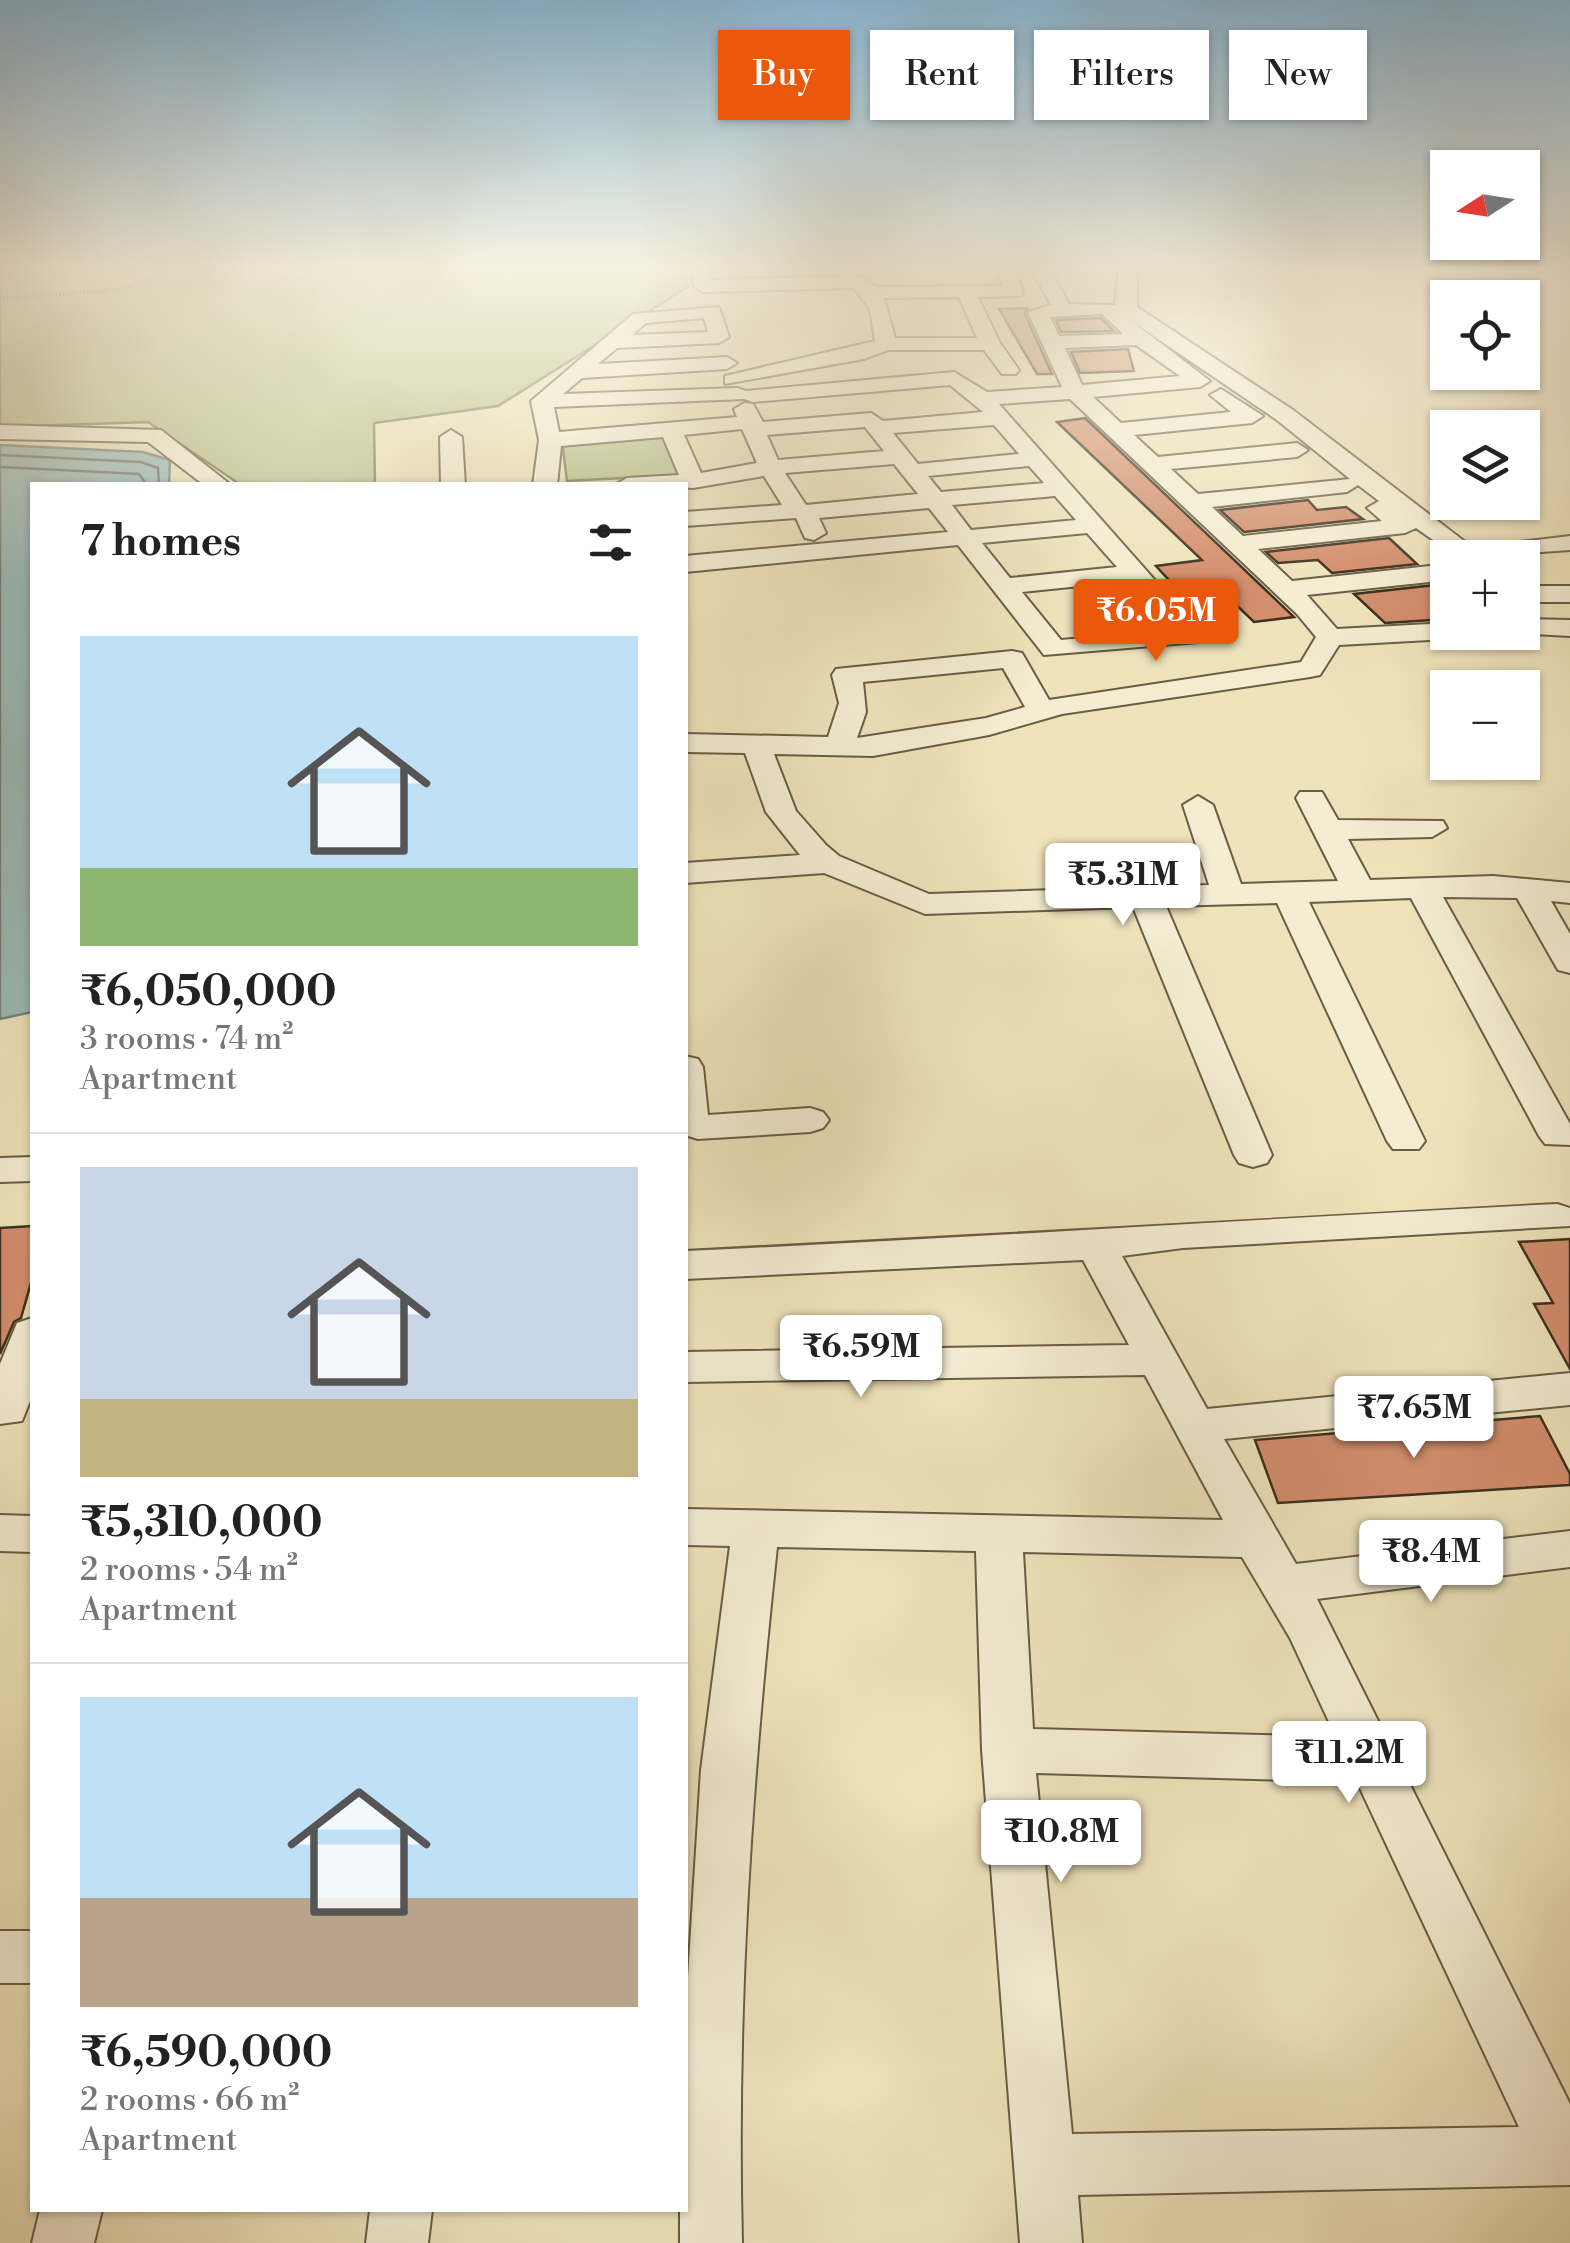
<!DOCTYPE html>
<html lang="en">
<head>
<meta charset="utf-8">
<style>
  :root { --surface:#fff; --page:#f2f2f2; --text:#222; --muted:#767676; --line:#e0e0e0; --accent:#ea580c }
  body { margin:0; font-family:"Libre Bodoni",serif; background:var(--page); color:var(--text); height:100vh; display:flex; flex-direction:column; font-size:38px; white-space:nowrap }
  * { box-sizing:border-box; margin:0 }
  p { font-size:32px; color:var(--muted) }
  .icon { flex:none; width:55px; height:55px; fill:none; stroke:currentColor; stroke-width:2; stroke-linecap:round; stroke-linejoin:round }
  .map { position:relative; flex:1; overflow:hidden }
  .details { position:absolute; left:30px; top:482px; width:658px; height:1730px; display:flex; flex-direction:column; background:var(--surface); border-radius:0px; box-shadow:0 2px 8px #0004 }
  .details>* { flex:none }
  .banner { position:absolute; left:718px; top:30px; width:702px; height:90px; display:flex; gap:20px }
  .needle { width:65px; rotate:258deg }
  .fabs { position:absolute; left:1430px; top:150px; display:grid; gap:20px }
  .fabs a { display:grid; place-items:center; width:110px; height:110px; border-radius:0px; background:var(--surface); box-shadow:0 2px 8px #0004; font-size:50px }
  .price { position:absolute; translate:-50% -85px; padding:0 22px; border-radius:10px; background:#fff; color:#222; font-size:32px; line-height:65px; filter:drop-shadow(0 2px 5px #0008) }
  .price::after { content:''; position:absolute; left:50%; top:60px; width:30px; height:22px; margin-left:-15px; background:inherit; clip-path:polygon(0 0,100% 0,50% 100%) }
  .price.current { background:var(--accent); color:#fff }
  ul { padding:0; list-style:none }
  li { display:grid; align-content:center; gap:20px; height:530px; padding:0 50px }
  li+li { border-top:2px solid var(--line) }
  li span { display:grid; place-items:center; height:310px; border-radius:0px; color:#555 }
  li>.icon { margin-inline-start:auto }
  span .icon { width:180px; height:180px; fill:#fffc; stroke-width:1 }
  li b { font-size:42px }
  h2 { display:flex; justify-content:space-between; align-items:center; height:120px; padding:0 50px; font-size:42px }
  .tag { padding:0 35px; border-radius:0px; background:var(--surface); box-shadow:0 2px 8px #0004; font-size:35px; line-height:90px }
  .tag.current { background:var(--accent); color:#fff }
  .map>svg:first-child { display:block }
  .green { fill:#bcc38d; stroke:#7c7a55; stroke-width:2.5 }
  .water { fill:#9cbcb9; stroke:#76847b; stroke-width:2.5 }
  .lines { fill:none; stroke-linecap:round; stroke-linejoin:round }
  .shore { stroke:#6c766b; stroke-width:2.5 }
  .building { fill:#d38e6d; stroke:#3d301d; stroke-width:2.5 }
  .minor-casing { stroke:#695d44; stroke-width:4 }
  .path { stroke:#3d301d; stroke-width:4; stroke-dasharray:1 2.5; stroke-linecap:butt }
  .minor { fill:#f4edd3; fill-rule:evenodd }
</style>
</head>
<body>
<div class="map">
<svg width="1570" height="2243" viewBox="0 0 1570 2243">
  <rect width="100%" height="100%" fill="#eee3bb"/>
  <filter id="stains"><feTurbulence type="fractalNoise" baseFrequency=".002" numOctaves="4"/><feColorMatrix values="0 0 0 0 .2 0 0 0 0 .09 0 0 0 0 .02 0 0 0 .5 -.17"/></filter>
  <radialGradient id="worn" r=".72"><stop offset=".6" stop-color="#630" stop-opacity="0"/><stop offset="1" stop-color="#630" stop-opacity=".3"/></radialGradient>
  <g class="green">
    <path d="M0,269H678L689,286L498,406L374,423L375,485H241L148,422L0,427Z"/>
    <path d="M662,433L680,475L567,481L562,441Z"/>
  </g>
  <path class="water" d="M0,445L143,452L170,460L169,485H32V1012L0,1019Z"/>
  <g class="lines">
    <g class="shore">
      <path d="M0,455L141,462L158,468L159,485"/>
      <path d="M0,467L139,474L147,485"/>
    </g>
  </g>
  <g class="building">
    <path d="M1027,308L1025,314L1052,374H1037L999,309Z"/>
    <path d="M1101,318L1114,331L1061,332L1056,320Z"/>
    <path d="M1128,349L1134,371L1080,373L1071,352Z"/>
    <path d="M1085,418L1294,617L1254,622L1227,596L1192,601L1168,579L1156,566L1202,560L1057,422Z"/>
    <path d="M1308,500L1317,510L1346,507L1363,519L1244,532L1220,510Z"/>
    <path d="M1389,538L1417,564L1332,573L1318,560L1278,563L1266,552Z"/>
    <path d="M1444,584L1448,619L1385,623L1354,594Z"/>
    <path d="M32,1226V1279L21,1318L14,1322L0,1354V1228Z"/>
    <path d="M1570,1239V1369L1534,1304L1553,1303L1519,1242Z"/>
    <path d="M1540,1416L1570,1474V1485L1278,1503L1255,1440Z"/>
  </g>
  <g class="lines">
    <defs>
      <g id="minor">
        <path d="M690,269H708L711,280L859,276L876,287L1003,286L997,269H1015L1023,292L1021,296L978,297L1000,343L1019,370L1016,374H1002L984,350H888L864,359L725,384V376L875,341L870,309L854,288L703,292L694,286ZM959,297L977,338H895L884,298Z"/>
        <path d="M1032,269H1050L1069,304L1115,305L1119,269H1137V307L1293,410L1464,541L1477,547L1570,536V550L1459,558L1416,528L1405,533L1258,549L1292,581L1448,564V580L1307,595L1337,629L1448,623V632H1460L1448,639L1339,645L1320,675L1310,677L1062,714L989,735L873,756L774,754L796,811L826,845L839,856L929,894L1209,885L1183,805L1198,796L1213,805L1241,884L1338,881L1296,798L1300,792H1322L1338,820L1443,821L1447,828L1432,837L1348,839L1370,880L1493,876L1570,883V903L1551,901L1570,934V973L1558,970L1517,898L1443,897L1570,1124V1145L1545,1144L1539,1136L1411,898L1309,902L1425,1141L1419,1149H1393L1387,1141L1277,903L1166,906L1272,1155L1267,1163L1253,1167L1239,1163L1234,1155L1133,907L925,914L824,873L685,883V863L800,855L766,812L745,753L685,752V734L828,737L839,703L832,675L836,669L1012,651L1022,653L1049,700L1301,662L1316,637L1297,614L1070,399L999,404L1199,630L1203,636L1199,642L1044,655L958,545L685,572V556L948,532L929,508L819,518L826,533L814,540L805,538L796,518L685,526V512L782,505L764,476L693,488L615,485L627,478L679,475L663,437L561,446L557,485H533L539,440L531,401L633,314L719,307L729,337L719,343L617,348L598,364L727,357L737,363L727,369L582,378L563,394L737,388L746,391L954,372L987,392L1062,387L1028,312L1051,305ZM1102,314L1123,334L1059,336L1050,317ZM704,318L708,332L632,335L646,323ZM1133,322L1277,420L1350,479L1198,494L1171,469L1297,457L1308,450L1297,443L1158,457L1134,435L1252,423L1263,416L1221,389L1210,395L1231,412L1121,423L1093,397L1200,387L1210,381ZM1136,345L1180,376L1082,385L1065,348ZM950,385L983,412L883,421L871,413L763,422L753,404L745,403L734,409L737,417L559,432L554,407L744,399L753,402ZM994,425L1019,454L918,464L893,433ZM865,427L884,451L778,460L767,435ZM742,429L757,463L701,473L684,435ZM894,464L918,494L806,505L785,473ZM1029,466L1044,483L941,492L928,476ZM1358,485L1379,501L1367,508L1382,521L1243,536L1212,507L1347,492ZM1055,496L1076,520L971,530L952,505ZM1087,533L1117,567L1010,578L982,543ZM1129,581L1170,630L1061,640L1022,592ZM1003,668L1025,707L986,718L857,738L866,712L863,682Z"/>
        <path d="M0,425L161,430L231,485H204L148,442L0,439Z"/>
        <path d="M451,430L462,437L465,485H441L440,437Z"/>
        <rect x="1522" y="586" width="48" height="16"/>
        <path d="M1522,619L1570,620V636L1513,633L1522,632Z"/>
        <path d="M685,1056L698,1059L703,1067L708,1115L810,1108L823,1112L829,1120L823,1128L810,1132L698,1139L685,1135Z"/>
        <path d="M32,1157V1181L0,1182V1158Z"/>
        <path d="M1557,1204L1570,1208V1226L1183,1248L1122,1256L1207,1409L1570,1373V1405L1224,1439L1296,1564L1570,1531V1567L1317,1599L1570,2104V2185L1078,2195L1082,2243H1020L982,1750L976,1551L777,1547C752,1778 736,2010 742,2243H680V2210H685V2025L701,1770L730,1546L685,1545V1509L1223,1520L1145,1375L685,1382V1352L1129,1345L1083,1260L685,1279V1251C976,1238 1266,1218 1557,1204ZM1023,1552L1242,1557L1290,1638L1336,1737L1033,1729ZM1036,1773L1357,1782L1519,2127L1072,2134Z"/>
        <path d="M32,1318V1396L22,1421L0,1424V1364L17,1323Z"/>
        <path d="M0,1515L32,1516V1552L0,1551Z"/>
        <rect x="0" y="1931" width="32" height="52"/>
        <path d="M40,2210H102L94,2243H32Z"/>
        <path d="M370,2210H432L428,2243H366Z"/>
      </g>
    </defs>
    <use href="#minor" class="minor-casing"/>
    <path class="path" d="M0,299L122,289L172,269"/>
    <use href="#minor" class="minor"/>
  </g>
  <linearGradient id="sky" x2="0" y2="1"><stop stop-color="#89b7d5"/><stop offset="0.46" stop-color="#f7f2e0"/><stop offset="1" stop-color="#f7f2e0" stop-opacity="0"/></linearGradient>
  <rect width="1570" height="583" fill="url(#sky)"/>
  <rect width="100%" height="100%" filter="url(#stains)"/>
  <rect width="100%" height="100%" fill="url(#worn)"/>
</svg>
<div class="fabs">
<a><svg class="needle" viewBox="-14 -14 28 28"><path d="M0-13l5 13h-10z" fill="#e53935"/><path d="M0 13l5-13h-10z" fill="#767676"/></svg></a>
<a><svg class="icon" aria-label="locate" viewBox="0 0 24 24"><circle cx="12" cy="12" r="6"/><path d="M12 2v4M12 18v4M2 12h4M18 12h4"/></svg></a>
<a><svg class="icon" aria-label="layers" viewBox="0 0 24 24"><path d="M12 4l9 5-9 5-9-5zM3 14l9 5 9-5"/></svg></a>
<a>+</a>
<a>−</a>
</div>
<b class="price current" style="left:1156px;top:664px">₹6.05M</b>
<b class="price" style="left:1123px;top:928px">₹5.31M</b>
<b class="price" style="left:861px;top:1400px">₹6.59M</b>
<b class="price" style="left:1414px;top:1461px">₹7.65M</b>
<b class="price" style="left:1431px;top:1605px">₹8.4M</b>
<b class="price" style="left:1349px;top:1806px">₹11.2M</b>
<b class="price" style="left:1061px;top:1885px">₹10.8M</b>
<div class="banner">
<a class="tag current">Buy</a>
<a class="tag">Rent</a>
<a class="tag">Filters</a>
<a class="tag">New</a>
</div>
<section class="details">
<h2>7 homes<svg class="icon" aria-label="filters" viewBox="0 0 24 24"><path d="M4 7h16M4 17h16"/><circle cx="9" cy="7" r="2"/><circle cx="15" cy="17" r="2"/></svg></h2>
<ul>
<li><span style="background:linear-gradient(#bfe0f5 75%,#8fb573 0)"><svg class="icon" aria-label="home" viewBox="0 0 24 24"><path d="M3 11l9-7 9 7M6 9v11h12V9"/></svg></span><div><b>₹6,050,000</b><p>3 rooms · 74 m²</p><p>Apartment</p></div></li>
<li><span style="background:linear-gradient(#c9d6e8 75%,#c2b280 0)"><svg class="icon" aria-label="home" viewBox="0 0 24 24"><path d="M3 11l9-7 9 7M6 9v11h12V9"/></svg></span><div><b>₹5,310,000</b><p>2 rooms · 54 m²</p><p>Apartment</p></div></li>
<li><span style="background:linear-gradient(#bfe0f5 65%,#b9a48a 0)"><svg class="icon" aria-label="home" viewBox="0 0 24 24"><path d="M3 11l9-7 9 7M6 9v11h12V9"/></svg></span><div><b>₹6,590,000</b><p>2 rooms · 66 m²</p><p>Apartment</p></div></li>
</ul>
</section>
</div>
</body>
</html>
